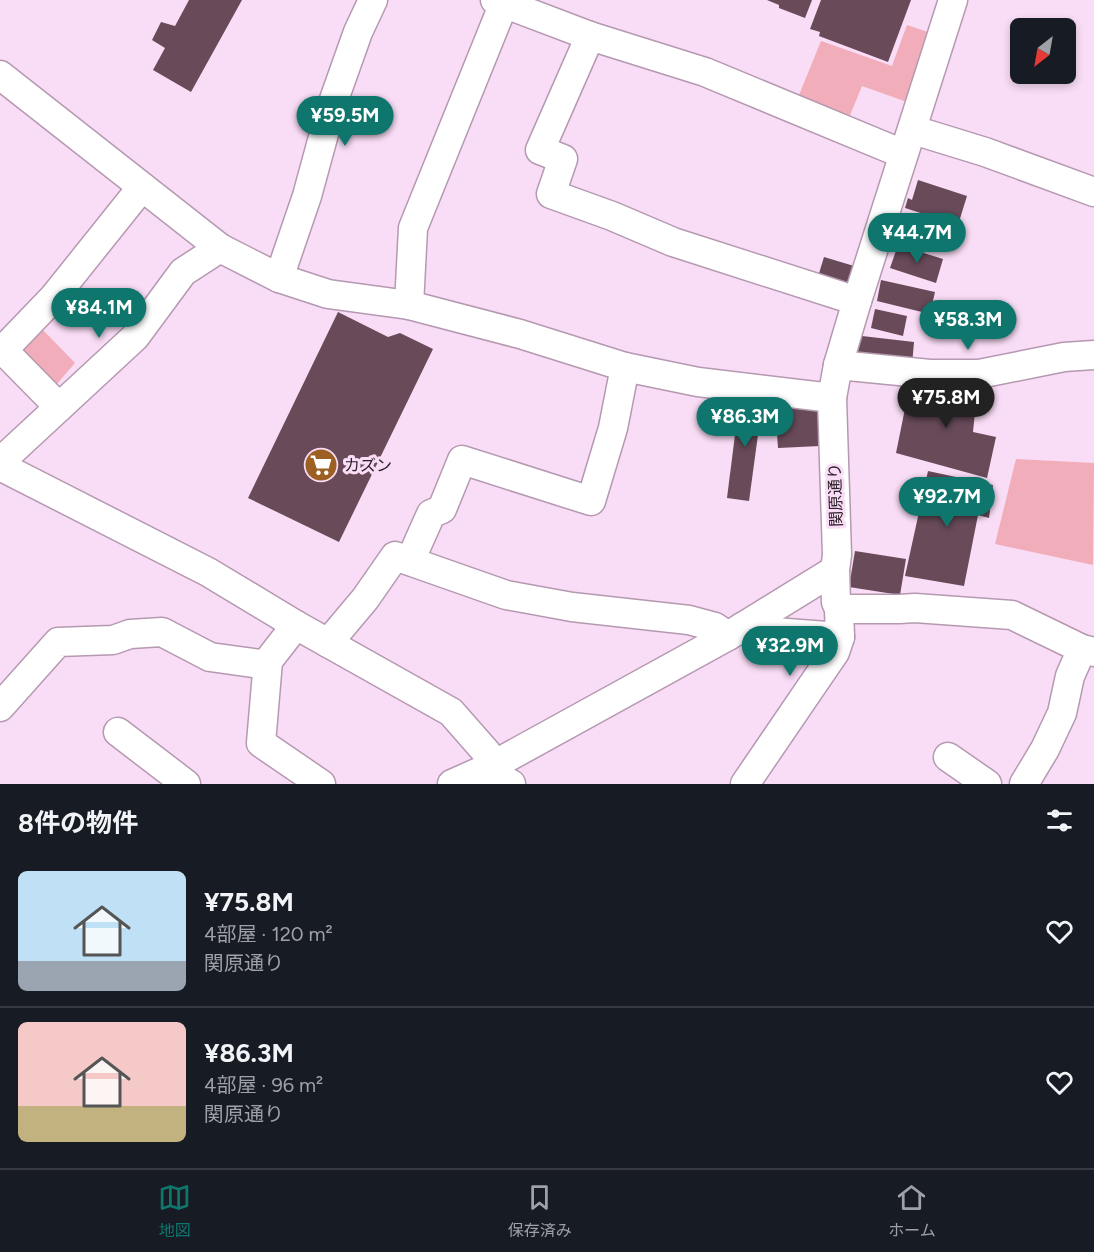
<!DOCTYPE html>
<html lang="ja">
<head>
<meta charset="utf-8">
<style>
  :root { --surface:#171b24; --page:#20242c; --text:#f1f3f6; --muted:#9ea1a6; --line:#363941; --accent:#0f766e }
  body { margin:0; font-family:Figtree,"Noto Sans JP",sans-serif; background:var(--page); color:var(--text); height:100vh; display:flex; flex-direction:column; font-size:22px; white-space:nowrap }
  * { box-sizing:border-box; margin:0 }
  p { font-size:20px; color:var(--muted) }
  .icon { flex:none; width:33px; height:33px; fill:none; stroke:currentColor; stroke-width:2; stroke-linecap:round; stroke-linejoin:round }
  .map { position:relative; height:784px; overflow:hidden }
  .side { display:flex; flex-direction:column; background:var(--surface); flex:1 }
  .side>* { flex:none }
  .needle { width:39px; rotate:211deg }
  .controls { position:absolute; left:1010px; top:18px; display:grid; gap:12px }
  .controls a { display:grid; place-items:center; width:66px; height:66px; border-radius:9px; background:var(--surface); box-shadow:0 3px 9px #0003; font-size:30px }
  .price { position:absolute; translate:-50% -51px; padding:0 14px; border-radius:21px; background:var(--accent); color:#fff; font-size:20px; line-height:39px; filter:drop-shadow(0 2px 3px #0008) }
  .price::after { content:''; position:absolute; left:50%; top:36px; width:18px; height:14px; margin-left:-9px; background:inherit; clip-path:polygon(0 0,100% 0,50% 100%) }
  .price.selected { background:#222; color:#fff }
  ul { padding:0; list-style:none }
  li { display:flex; align-items:center; gap:18px; height:150px; padding:0 18px }
  li+li { border-top:2px solid var(--line) }
  li span { display:grid; place-items:center; flex:none; width:168px; height:120px; border-radius:9px; color:#555 }
  li>.icon { margin-inline-start:auto }
  span .icon { width:72px; height:72px; fill:#fffc; stroke-width:1 }
  li b { font-size:26px }
  h2 { display:flex; justify-content:space-between; align-items:center; height:72px; padding:0 18px; font-size:26px }
  .dock { display:flex; justify-content:space-around; align-items:center; height:84px; border-top:2px solid var(--line); background:var(--surface); font-size:16px; color:var(--muted) }
  .dock a { display:grid; justify-items:center; gap:3px }
  .dock .selected { color:var(--accent) }
  .map>svg:first-child { display:block }
  .green { fill:#f1adb9 }
  .building { fill:#684a59 }
  .lines { fill:none; stroke-linecap:round; stroke-linejoin:round }
  .minor-casing { stroke:#b599b1; stroke-width:31 }
  .minor { stroke:#fff; stroke-width:28 }
  .labels { text-anchor:middle; stroke-width:6; stroke-linejoin:round; paint-order:stroke }
  .poi-label { font-size:16px; fill:#2b2029; stroke:#f9dcf5; text-anchor:start }
  .street-label { font-size:16px; fill:#2b2029; stroke:#f9dcf5 }
</style>
</head>
<body>
<div class="map">
<svg width="1094" height="784" viewBox="0 0 1094 784">
  <rect width="100%" height="100%" fill="#f9dcf5"/>
  <g class="green">
    <path d="M907,25L931,33L907,102L862,86L848,120L797,100L821,41L892,66Z"/>
    <path d="M41,328L75,363L56,385L17,351Z"/>
    <path d="M1016,459L1094,463L1093,565L995,544Z"/>
  </g>
  <g class="building">
    <path d="M189,0H242L191,92L153,70L165,48L152,40L161,22L175,26Z"/>
    <path d="M767,0H812L805,18L779,8V5Z"/>
    <path d="M821,0H911L888,62L819,36L820,32L810,29Z"/>
    <path d="M918,180L967,196L958,225L905,208L908,198L912,200Z"/>
    <path d="M898,245L943,259L936,283L890,268Z"/>
    <path d="M824,257L854,266L847,290L817,280Z"/>
    <path d="M881,280L935,292L930,314L877,301Z"/>
    <path d="M875,309L907,316L903,336L871,328Z"/>
    <path d="M338,312L388,337L400,333L433,349L339,542L248,498Z"/>
    <path d="M862,336L914,342L912,365L856,358Z"/>
    <path d="M978,381L973,432L996,437L987,478L896,453L909,389Z"/>
    <path d="M740,395L763,398L749,501L727,498Z"/>
    <path d="M818,404L820,446L778,448L775,406Z"/>
    <path d="M928,471L993,485L989,518L978,515L964,586L905,576Z"/>
    <path d="M855,551L906,559L900,595L849,587Z"/>
  </g>
  <g class="lines">
    <defs>
      <g id="minor">
        <path d="M495,0L590,36L705,72L903,154"/>
        <path d="M590,36L540,150L563,159L551,194L612,216L673,242L857,301"/>
        <path d="M0,75L220,248L279,278L328,294L409,305L520,334L625,367L698,382L832,398"/>
        <path d="M920,132L985,152L1094,192"/>
        <path d="M279,278L307,196L331,108L358,32L373,0"/>
        <path d="M409,305L413,228L504,3"/>
        <path d="M0,347L59,407"/>
        <path d="M3,350L54,297L142,187"/>
        <path d="M838,365L930,374H979L1064,357L1094,355"/>
        <path d="M0,462L135,337L183,272L220,248"/>
        <path d="M0,466L208,572L296,625L451,712L487,753L490,767L497,776L511,784"/>
        <path d="M410,561L431,514L442,509L462,460L591,501L613,428L625,367"/>
        <path d="M839,609H899L915,608L1012,615L1082,649L1094,652"/>
        <path d="M742,627L760,631L840,637"/>
        <path d="M328,643L365,599L395,556L506,595L572,607L689,620L715,627L728,636"/>
        <path d="M268,661L261,743L321,784"/>
        <path d="M0,707L58,642L113,640L130,634L162,632L210,657L260,664L268,661L296,625"/>
        <path d="M118,732L186,784"/>
        <path d="M948,757L987,784"/>
        <path d="M452,784L490,767L728,636L835,570"/>
        <path d="M745,784L835,652L840,637L839,609L836,602L835,570L837,555L832,398L838,365L857,301L953,0"/>
        <path d="M1024,784L1045,749L1062,713L1070,676L1082,649"/>
      </g>
    </defs>
    <use href="#minor" class="minor-casing"/>
    <use href="#minor" class="minor"/>
  </g>
  <defs>
    <symbol id="supermarket-disc" viewBox="-11 -11 22 22"><circle r="9.5" fill="#9d6023" stroke="#f9dcf5"/><path d="M-6-5.5h2.5l.6 2H6L4.5 2H-2.5L-4.4-4H-6ZM-1.5 3.2a1.3 1.3 0 1 0 .1 0ZM3 3.2a1.3 1.3 0 1 0 .1 0Z" fill="#fff"/></symbol>
  </defs>
  <g fill-rule="evenodd">
    <use href="#supermarket-disc" x="302" y="446" width="38" height="38"/>
  </g>
  <g class="labels">
    <g class="poi-label">
      <text x="344" y="471">カズン</text>
    </g>
    <g class="street-label">
      <text transform="translate(835 495) rotate(-92)" y="6">関原通り</text>
    </g>
  </g>
</svg>
<div class="controls">
<a><svg class="needle" viewBox="-14 -14 28 28"><path d="M0-13l5 13h-10z" fill="#e53935"/><path d="M0 13l5-13h-10z" fill="#9ea1a6"/></svg></a>
</div>
<b class="price" style="left:345px;top:147px">¥59.5M</b>
<b class="price" style="left:917px;top:264px">¥44.7M</b>
<b class="price" style="left:99px;top:339px">¥84.1M</b>
<b class="price" style="left:968px;top:351px">¥58.3M</b>
<b class="price selected" style="left:946px;top:429px">¥75.8M</b>
<b class="price" style="left:745px;top:448px">¥86.3M</b>
<b class="price" style="left:947px;top:528px">¥92.7M</b>
<b class="price" style="left:790px;top:677px">¥32.9M</b>
</div>
<section class="side">
<h2>8件の物件<svg class="icon" aria-label="filters" viewBox="0 0 24 24"><path d="M4 7h16M4 17h16"/><circle cx="9" cy="7" r="2"/><circle cx="15" cy="17" r="2"/></svg></h2>
<ul>
<li><span style="background:linear-gradient(#bfe0f5 75%,#9aa5b1 0)"><svg class="icon" aria-label="home" viewBox="0 0 24 24"><path d="M3 11l9-7 9 7M6 9v11h12V9"/></svg></span><div><b>¥75.8M</b><p>4部屋 · 120 m²</p><p>関原通り</p></div><svg class="icon" aria-label="heart" viewBox="0 0 24 24"><path d="M12 20l-8-8c-3-5 5-10 8-4 3-6 11-1 8 4z"/></svg></li>
<li><span style="background:linear-gradient(#f6c9c9 70%,#c2b280 0)"><svg class="icon" aria-label="home" viewBox="0 0 24 24"><path d="M3 11l9-7 9 7M6 9v11h12V9"/></svg></span><div><b>¥86.3M</b><p>4部屋 · 96 m²</p><p>関原通り</p></div><svg class="icon" aria-label="heart" viewBox="0 0 24 24"><path d="M12 20l-8-8c-3-5 5-10 8-4 3-6 11-1 8 4z"/></svg></li>
</ul>
</section>
<nav class="dock">
<a class="selected"><svg class="icon" aria-label="map" viewBox="0 0 24 24"><path d="M3 6l6-2 6 2 6-2v14l-6 2-6-2-6 2zM9 4v14M15 6v14"/></svg>地図</a>
<a><svg class="icon" aria-label="saved" viewBox="0 0 24 24"><path d="M7 4h10v16l-5-4-5 4z"/></svg>保存済み</a>
<a><svg class="icon" aria-label="home" viewBox="0 0 24 24"><path d="M3 11l9-7 9 7M6 9v11h12V9"/></svg>ホーム</a>
</nav>
</body>
</html>
